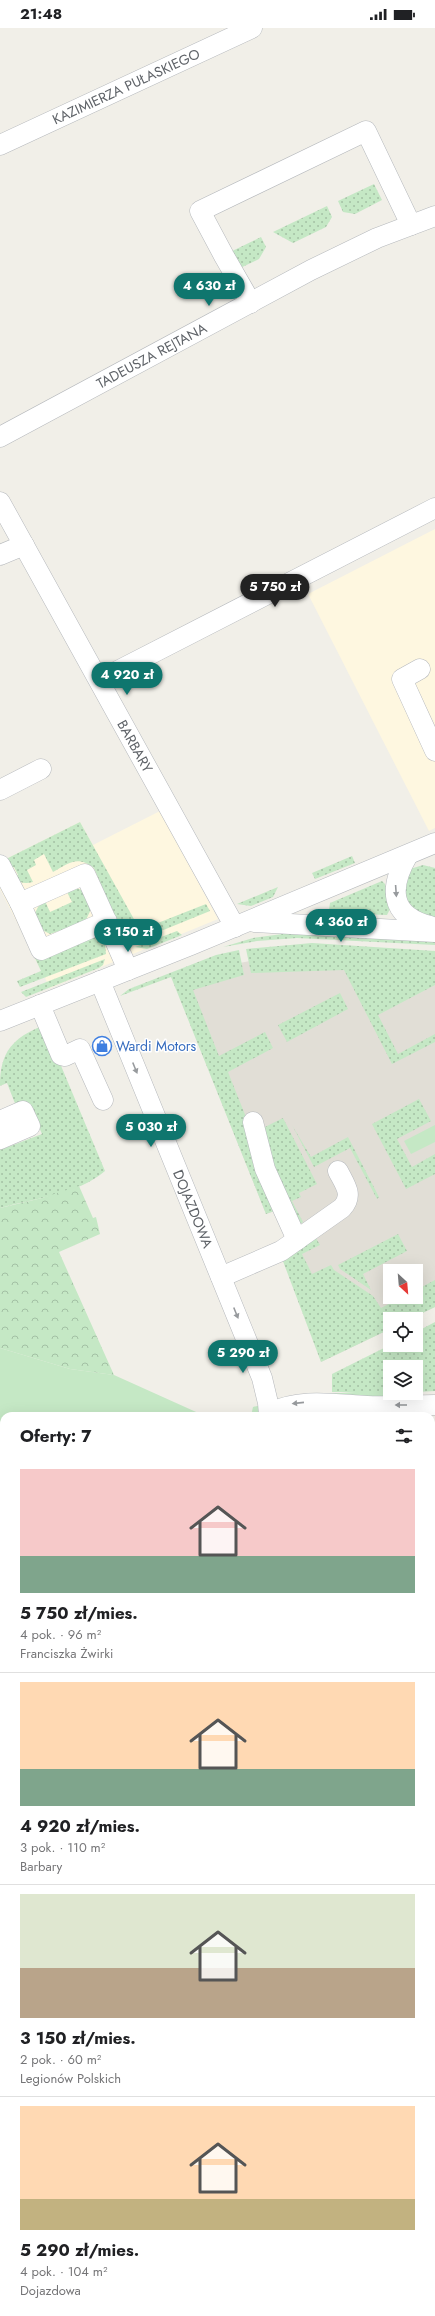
<!DOCTYPE html>
<html lang="pl">
<head>
<meta charset="utf-8">
<style>
  :root { --surface:#fff; --page:#f6f6f6; --text:#202124; --muted:#757577; --line:#e0e0e0; --accent:#0f766e }
  body { margin:0; font-family:Jost,sans-serif; background:var(--page); color:var(--text); height:100vh; display:flex; flex-direction:column; font-size:15px; white-space:nowrap }
  * { box-sizing:border-box; margin:0 }
  p { font-size:13px; color:var(--muted) }
  .icon { flex:none; width:22px; height:22px; fill:none; stroke:currentColor; stroke-width:2; stroke-linecap:round; stroke-linejoin:round }
  .map { position:relative; flex:1; overflow:hidden }
  .details { position:absolute; left:0px; top:1384px; width:435px; height:904px; display:flex; flex-direction:column; background:var(--surface); border-radius:12px 12px 0 0; box-shadow:0 4px 16px #0002 }
  .details>* { flex:none }
  .needle { width:26px; rotate:154deg }
  .tools { position:absolute; left:383px; top:1236px; display:grid; gap:8px }
  .tools a { display:grid; place-items:center; width:40px; height:40px; border-radius:0px; background:var(--surface); box-shadow:0 4px 16px #0002; font-size:20px }
  .price { position:absolute; translate:-50% -34px; padding:0 9px; border-radius:14px; background:var(--accent); color:#fff; font-size:13px; line-height:26px; filter:drop-shadow(0 1px 2px #0008) }
  .price::after { content:''; position:absolute; left:50%; top:24px; width:12px; height:9px; margin-left:-6px; background:inherit; clip-path:polygon(0 0,100% 0,50% 100%) }
  .price.current { background:#222; color:#fff }
  ul { padding:0; list-style:none }
  li { display:grid; align-content:center; gap:8px; height:212px; padding:0 20px }
  li+li { border-top:1px solid var(--line) }
  li span { display:grid; place-items:center; height:124px; border-radius:0px; color:#555 }
  li>.icon { margin-inline-start:auto }
  span .icon { width:72px; height:72px; fill:#fffc; stroke-width:1 }
  li b { font-size:17px }
  h2 { display:flex; justify-content:space-between; align-items:center; height:48px; padding:0 20px; font-size:17px }
  .status { display:flex; justify-content:space-between; align-items:center; height:28px; padding:0 20px; background:var(--surface); direction:ltr }
  .status svg { height:11px; fill:currentColor }
  .map>svg:first-child { display:block }
  .commercial { fill:#fef7e0 }
  .education { fill:#e1ded6; fill-rule:evenodd }
  .grass { fill:url(#grass-dots) }
  .forest { fill:url(#forest-crowns) }
  .park { fill:#c5e8c5 }
  .lines { fill:none; stroke-linecap:round; stroke-linejoin:round }
  .minor-casing { stroke:#b5b8bc; stroke-width:21 }
  .major-casing { stroke:#f2c960; stroke-width:23 }
  .minor { stroke:#fff; stroke-width:20 }
  .major { stroke:#fff2af; stroke-width:22 }
  .tram { stroke:#b6b7b8; stroke-width:1 }
  .oneway { fill:#979a9d }
  .labels { text-anchor:middle; stroke-width:3; stroke-linejoin:round; paint-order:stroke }
  .street-label { font-size:14px; fill:#5f6368; stroke:#fff }
  .shop-label { font-size:14px; fill:#366cbe; stroke:#fff; text-anchor:start }
</style>
</head>
<body>
<div class="status"><b>21:48</b><svg viewBox="0 0 49 12"><path d="M0 12V9h3v3zM5 12V6h3v6zM10 12V3h3v9zM15 12V0h3v12zM26 1h20v11H26zM47 4h2v5h-2z"/></svg></div>
<div class="map">
<svg width="435" height="2288" viewBox="0 0 435 2288">
  <defs>
    <pattern id="grass-dots" width="8" height="8" patternUnits="userSpaceOnUse"><rect width="8" height="8" fill="#c5e8c5"/><path d="M2 2h.1M6 6h.1" fill="none" stroke="#a3c0a4" stroke-width="1.8" stroke-linecap="round"/></pattern>
    <pattern id="forest-crowns" width="20" height="18" patternUnits="userSpaceOnUse"><rect width="20" height="18" fill="#c5e8c5"/><path d="M2 6a3 3 0 1 1 6 0M12 15a3 3 0 1 1 6 0" fill="none" stroke="#a3c0a4"/></pattern>
  </defs>
  <rect width="100%" height="100%" fill="#f1efe8"/>
  <g class="commercial">
    <path d="M435,501V800L429,803L308,566Z"/>
    <path d="M160,783L218,891L50,960L0,861V834L80,794L93,817Z"/>
  </g>
  <g class="education">
    <path d="M265,930L435,936V1279L410,1291H390V1301L321,1334L293,1223L278,1182L266,1186L175,957L220,939ZM390,1243H416V1269H390Z"/>
    <path d="M0,2012L4,2013V2148L0,2147Z"/>
  </g>
  <g class="grass">
    <path d="M374,156L382,172L355,186L343,184L338,173Z"/>
    <path d="M327,178L332,189L326,199L293,215L273,204Z"/>
    <path d="M261,209L266,219L259,231L236,242L226,226Z"/>
    <path d="M80,794L140,902L206,876L210,883L129,916L123,909L94,840C77,827 69,835 53,844L44,826L34,832L36,837L27,842L33,854C25,856 20,855 13,850L18,847L14,839L6,842L0,834Z"/>
    <path d="M352,828L355,835L315,851L312,845Z"/>
    <path d="M423,837L435,840V891L415,885L403,865L410,841Z"/>
    <path d="M382,853L385,856L390,881L387,887L332,885L329,882L330,875Z"/>
    <path d="M278,859L273,869L251,878L237,876Z"/>
    <path d="M75,860L82,862L92,879L85,894L50,906L40,901L35,885L38,879L45,873L50,884L72,874L66,862Z"/>
    <path d="M177,903L182,907L147,921L135,919Z"/>
    <path d="M290,905L435,912V917L297,910L257,913L223,919L253,910Z"/>
    <path d="M92,909L99,910L105,917L106,926L20,959L17,953L41,943L33,926Z"/>
    <path d="M312,915L435,923V957L378,987L398,1026L435,1006V1014L392,1036L344,942L251,945L246,921Z"/>
    <path d="M239,922L244,947L193,962L219,1028L265,1004L273,1020L228,1044L250,1099L277,1182L266,1186L171,949L120,968L129,961L216,927Z"/>
    <path d="M105,931L103,937L99,940L26,969L21,964Z"/>
    <path d="M340,965L348,981L287,1014L278,997Z"/>
    <path d="M44,997L105,1143C77,1167 35,1170 0,1180V1122L42,1106L28,1074L16,1078L7,1055L0,1058C0,1023 13,1010 44,997Z"/>
    <path d="M419,1071L431,1093L397,1111L412,1139L435,1126V1146L406,1161L372,1096Z"/>
    <path d="M283,1090L317,1156L299,1165L301,1169L292,1173L303,1194L296,1200L259,1102Z"/>
    <path d="M292,1097L311,1129L348,1109L379,1169L377,1171L350,1120L314,1139Z"/>
    <path d="M313,1205L320,1217L302,1226L312,1246L331,1237L334,1242L373,1268L381,1280L402,1269H416V1262L435,1252V1279L410,1291H390V1301L321,1334L281,1228Z"/>
    <path d="M398,1206L407,1223L363,1246L371,1262L340,1241L338,1237Z"/>
    <path d="M435,1294V1363L416,1364V1339H390V1364H332V1346L390,1317H416V1304Z"/>
    <path d="M435,2198V2262L431,2260V2203Z"/>
  </g>
  <path class="forest" d="M79,1158L93,1190L96,1189L100,1206L59,1224L114,1347L70,1341L0,1320V1180L42,1170Z"/>
  <g class="park">
    <path d="M435,1097V1114L411,1126L404,1113Z"/>
    <path d="M0,1320L70,1341L114,1347L205,1388H4V2013L0,2012Z"/>
    <path d="M384,1363V1388H251L253,1379C298,1368 338,1364 384,1363Z"/>
    <path d="M435,1511V1579L431,1572V1513Z"/>
    <path d="M431,1575L435,1583V2165L431,2158Z"/>
  </g>
  <g class="lines">
    <defs>
      <g id="minor">
        <path id="s1" d="M0,117L252,0"/>
        <path d="M251,275L224,228L200,183L366,103L411,197"/>
        <path id="s2" d="M0,409L311,242L377,210L435,188"/>
        <path id="s3" d="M0,474L235,899"/>
        <path d="M0,527L24,517"/>
        <path d="M420,641L402,651L435,723"/>
        <path d="M100,652L435,480"/>
        <path d="M0,762L41,741"/>
        <path d="M408,827C389,859 389,888 430,898"/>
        <path d="M0,837L20,875"/>
        <path d="M107,893L41,922L20,875L85,846C100,878 114,910 128,942"/>
        <path d="M254,894L435,904"/>
        <path id="s4" d="M100,953L262,1350L268,1375L269,1388"/>
        <path d="M40,977L61,1027L65,1028L80,1021L103,1072"/>
        <path d="M0,993L191,917L435,815"/>
        <path d="M0,1093L23,1083L30,1098L0,1111"/>
        <path d="M253,1094L265,1141L297,1212"/>
        <path d="M221,1249L281,1223L342,1180C354,1167 345,1157 338,1143"/>
        <path d="M269,1385C301,1370 332,1376 367,1378C389,1379 412,1377 435,1377"/>
        <path d="M0,1644L4,1645"/>
        <path d="M431,1732H435"/>
        <path d="M431,2181V2179"/>
        <path d="M108,2288L109,2284"/>
      </g>
      <g id="major">
        <path d="M0,2185L4,2186"/>
        <path d="M0,2227L4,2228"/>
        <path d="M245,2284L262,2288"/>
        <path d="M419,2284L435,2288"/>
      </g>
    </defs>
    <use href="#minor" class="minor-casing"/>
    <use href="#major" class="major-casing"/>
    <use href="#minor" class="minor"/>
    <use href="#major" class="major"/>
    <g class="tram">
      <path d="M0,2201L4,2202"/>
      <path d="M0,2209L4,2210"/>
      <path d="M317,2284L334,2288"/>
      <path d="M355,2284L371,2288"/>
    </g>
  </g>
  <defs><path id="oneway-solid" d="M-6-.8H1V-3.2L6.5 0L1 3.2V.8H-6Z"/></defs>
  <g class="oneway">
    <use href="#oneway-solid" transform="translate(396 863) rotate(86)"/>
    <use href="#oneway-solid" transform="translate(135 1040) rotate(68)"/>
    <use href="#oneway-solid" transform="translate(236 1285) rotate(68)"/>
    <use href="#oneway-solid" transform="translate(298 1375) rotate(174)"/>
    <use href="#oneway-solid" transform="translate(401 1377) rotate(180)"/>
  </g>
  <defs>
    <symbol id="shop-ring" viewBox="-11 -11 22 22"><circle r="9.5" fill="#fff" stroke="#3f7fe0" stroke-width="1.5"/><path d="M-5-2.5h2.3a2.7 3.5 0 0 1 5.4 0H5L5.5 6h-11ZM-1.5-2.5h3a1.5 2.3 0 0 0-3 0Z" fill="#3f7fe0"/></symbol>
  </defs>
  <g fill-rule="evenodd">
    <use href="#shop-ring" x="91" y="1007" width="22" height="22"/>
  </g>
  <g class="labels">
    <g class="street-label">
      <text dy="5" stroke="none"><textPath href="#s1" startOffset="139">KAZIMIERZA PUŁASKIEGO</textPath></text>
      <text dy="5" stroke="none"><textPath href="#s2" startOffset="172">TADEUSZA REJTANA</textPath></text>
      <text dy="5" stroke="none"><textPath href="#s3" startOffset="279">BARBARY</textPath></text>
      <text dy="5" stroke="none"><textPath href="#s4" startOffset="246">DOJAZDOWA</textPath></text>
    </g>
    <g class="shop-label">
      <text x="116" y="1023">Wardi Motors</text>
    </g>
  </g>
</svg>
<div class="tools">
<a><svg class="needle" viewBox="-14 -14 28 28"><path d="M0-13l5 13h-10z" fill="#e53935"/><path d="M0 13l5-13h-10z" fill="#757577"/></svg></a>
<a><svg class="icon" aria-label="locate" viewBox="0 0 24 24"><circle cx="12" cy="12" r="6"/><path d="M12 2v4M12 18v4M2 12h4M18 12h4"/></svg></a>
<a><svg class="icon" aria-label="layers" viewBox="0 0 24 24"><path d="M12 4l9 5-9 5-9-5zM3 14l9 5 9-5"/></svg></a>
</div>
<b class="price" style="left:209px;top:279px">4 630 zł</b>
<b class="price current" style="left:275px;top:580px">5 750 zł</b>
<b class="price" style="left:127px;top:668px">4 920 zł</b>
<b class="price" style="left:341px;top:915px">4 360 zł</b>
<b class="price" style="left:128px;top:925px">3 150 zł</b>
<b class="price" style="left:151px;top:1120px">5 030 zł</b>
<b class="price" style="left:243px;top:1346px">5 290 zł</b>
<section class="details">
<h2>Oferty: 7<svg class="icon" aria-label="filters" viewBox="0 0 24 24"><path d="M4 7h16M4 17h16"/><circle cx="9" cy="7" r="2"/><circle cx="15" cy="17" r="2"/></svg></h2>
<ul>
<li><span style="background:linear-gradient(#f6c9c9 70%,#7fa58c 0)"><svg class="icon" aria-label="home" viewBox="0 0 24 24"><path d="M3 11l9-7 9 7M6 9v11h12V9"/></svg></span><div><b>5 750 zł/mies.</b><p>4 pok. · 96 m²</p><p>Franciszka Żwirki</p></div></li>
<li><span style="background:linear-gradient(#ffd9b3 70%,#7fa58c 0)"><svg class="icon" aria-label="home" viewBox="0 0 24 24"><path d="M3 11l9-7 9 7M6 9v11h12V9"/></svg></span><div><b>4 920 zł/mies.</b><p>3 pok. · 110 m²</p><p>Barbary</p></div></li>
<li><span style="background:linear-gradient(#dfe7d0 60%,#b9a48a 0)"><svg class="icon" aria-label="home" viewBox="0 0 24 24"><path d="M3 11l9-7 9 7M6 9v11h12V9"/></svg></span><div><b>3 150 zł/mies.</b><p>2 pok. · 60 m²</p><p>Legionów Polskich</p></div></li>
<li><span style="background:linear-gradient(#ffd9b3 75%,#c2b280 0)"><svg class="icon" aria-label="home" viewBox="0 0 24 24"><path d="M3 11l9-7 9 7M6 9v11h12V9"/></svg></span><div><b>5 290 zł/mies.</b><p>4 pok. · 104 m²</p><p>Dojazdowa</p></div></li>
</ul>
</section>
</div>
</body>
</html>
